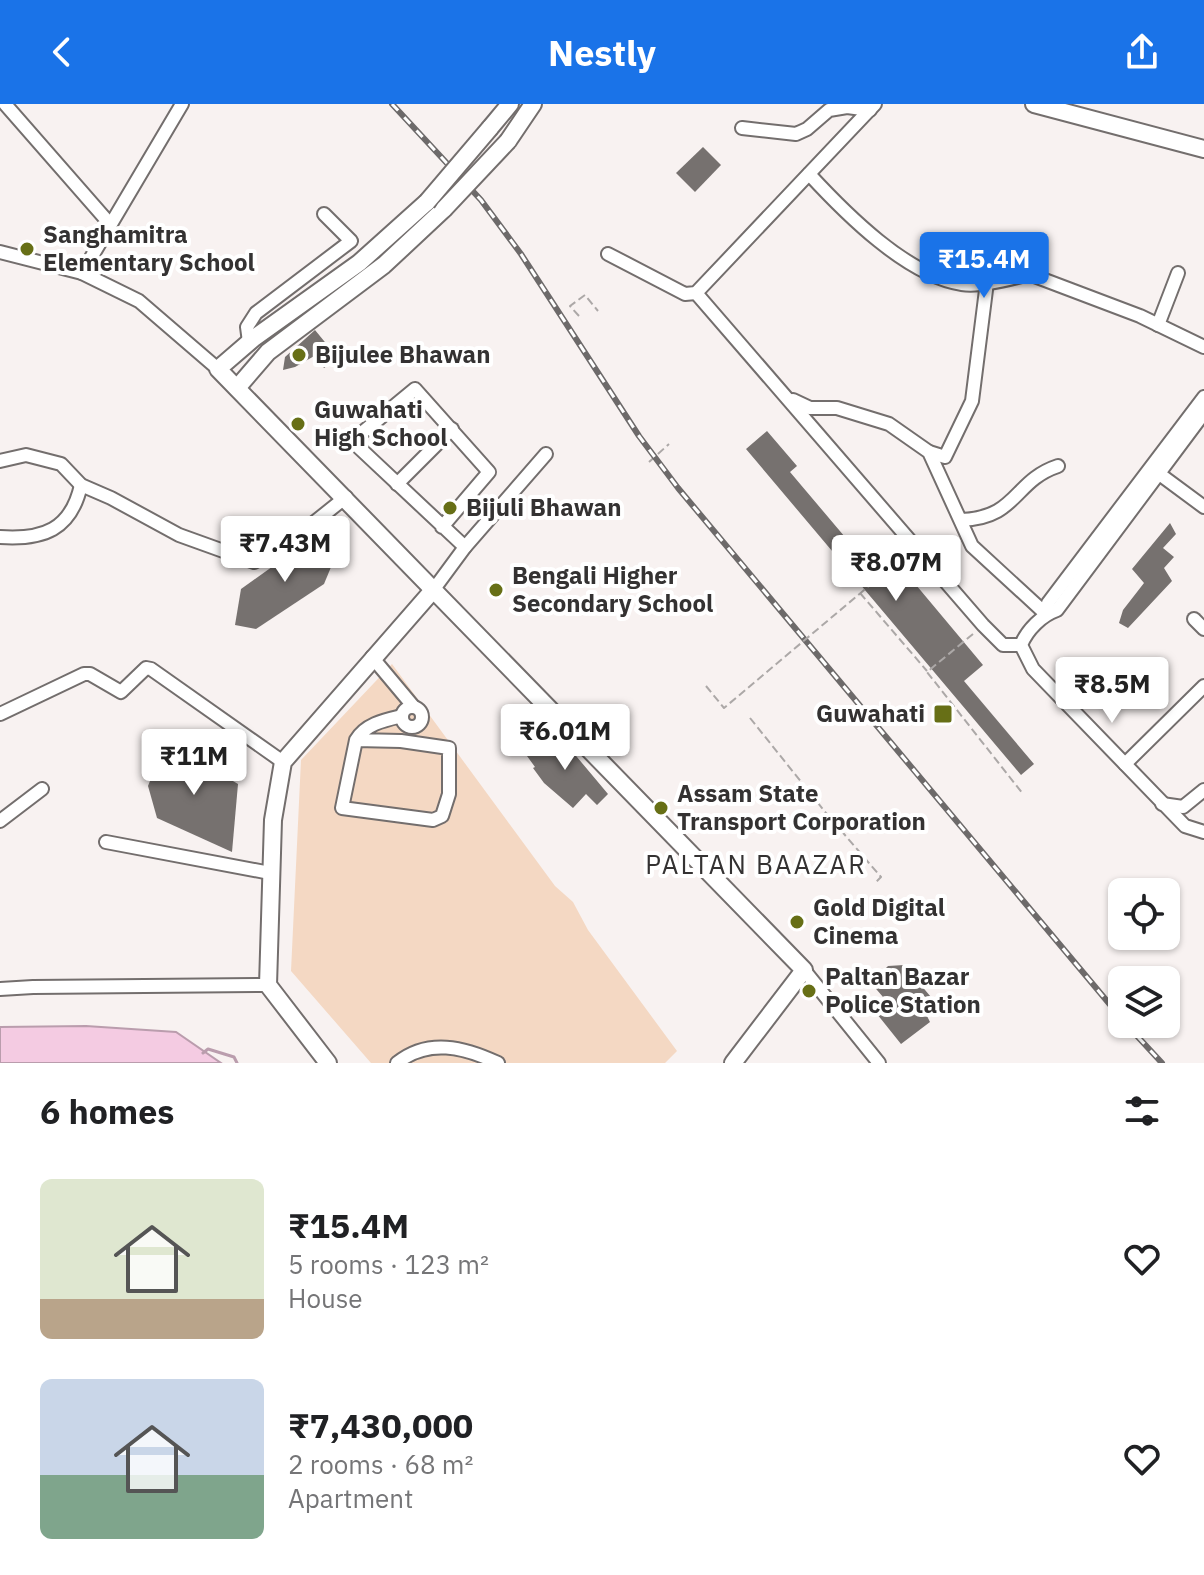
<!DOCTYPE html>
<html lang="en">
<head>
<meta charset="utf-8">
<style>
  :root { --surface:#fff; --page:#f2f2f2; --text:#202124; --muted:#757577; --accent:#1a73e8 }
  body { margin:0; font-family:"IBM Plex Sans",sans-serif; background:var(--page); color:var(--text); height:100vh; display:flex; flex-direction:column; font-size:30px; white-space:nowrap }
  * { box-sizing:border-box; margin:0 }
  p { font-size:26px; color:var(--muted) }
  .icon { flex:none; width:44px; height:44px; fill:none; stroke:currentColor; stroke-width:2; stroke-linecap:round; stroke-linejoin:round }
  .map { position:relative; height:959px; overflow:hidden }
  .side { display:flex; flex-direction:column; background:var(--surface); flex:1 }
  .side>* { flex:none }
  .tools { position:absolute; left:1108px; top:774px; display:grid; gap:16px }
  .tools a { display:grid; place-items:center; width:72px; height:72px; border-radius:12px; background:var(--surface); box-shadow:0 2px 6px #0004; font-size:40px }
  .price { position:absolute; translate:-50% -68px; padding:0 18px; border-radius:8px; background:#fff; color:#222; font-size:26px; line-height:52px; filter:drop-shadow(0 2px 4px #0008) }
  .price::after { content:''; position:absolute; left:50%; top:48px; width:24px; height:18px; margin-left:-12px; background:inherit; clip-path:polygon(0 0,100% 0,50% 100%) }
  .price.active { background:var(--accent); color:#fff }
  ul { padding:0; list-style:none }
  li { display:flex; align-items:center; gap:24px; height:200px; padding:0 40px }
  li span { display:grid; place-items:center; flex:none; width:224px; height:160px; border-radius:12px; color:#555 }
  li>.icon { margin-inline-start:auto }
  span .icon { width:96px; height:96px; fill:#fffc; stroke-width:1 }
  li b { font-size:34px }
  h2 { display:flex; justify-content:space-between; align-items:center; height:96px; padding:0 40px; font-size:34px }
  header { display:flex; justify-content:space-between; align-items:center; height:104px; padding:0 40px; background:var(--accent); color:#fff; font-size:36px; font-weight:800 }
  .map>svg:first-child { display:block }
  .green { fill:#f4d8c3 }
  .water { fill:#f4cbe2; stroke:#ba9dad; stroke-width:2 }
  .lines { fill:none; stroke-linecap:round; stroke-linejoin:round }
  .stream { stroke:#ba9dad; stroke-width:3 }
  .building { fill:#76716f }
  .minor-casing { stroke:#736e6d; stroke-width:16 }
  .major-casing { stroke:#736e6d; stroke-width:20 }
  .path { stroke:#aca8a7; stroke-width:2; stroke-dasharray:8 4; stroke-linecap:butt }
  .minor { stroke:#fff; stroke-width:12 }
  .major { stroke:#fff; stroke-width:16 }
  .rail-casing { stroke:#6d6a6a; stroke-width:6 }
  .rail { stroke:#fff; stroke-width:3; stroke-dasharray:9; stroke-linecap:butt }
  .major-bridge-casing { stroke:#736e6d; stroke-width:20; stroke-linecap:butt }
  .path-bridge { stroke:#aca8a7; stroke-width:2; stroke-dasharray:8 4; stroke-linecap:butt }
  .major-bridge { stroke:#fff; stroke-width:16 }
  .poi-dot { fill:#676f16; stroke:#fff; stroke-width:3 }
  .labels { text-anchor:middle; stroke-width:8; stroke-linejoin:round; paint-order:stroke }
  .poi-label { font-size:24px; font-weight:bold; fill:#343232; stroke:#fff; text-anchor:start }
  .neighbourhood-label { font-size:26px; letter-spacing:2px; fill:#343232; stroke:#fff }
</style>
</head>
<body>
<header><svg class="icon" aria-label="back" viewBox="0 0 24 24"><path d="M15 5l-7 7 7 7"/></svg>Nestly<svg class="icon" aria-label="share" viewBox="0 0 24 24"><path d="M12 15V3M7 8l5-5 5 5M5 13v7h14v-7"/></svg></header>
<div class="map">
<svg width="1204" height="959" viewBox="0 0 1204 959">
  <rect width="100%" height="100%" fill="#f8f2f1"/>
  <path class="green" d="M392,560L555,782L573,798L588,826L677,947L665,959H371L291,867L301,656Z"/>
  <path class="water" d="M86,922L176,928L221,959H0V923Z"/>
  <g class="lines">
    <path class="stream" d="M203,949L208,945L234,953L237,959"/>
  </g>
  <g class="building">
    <path d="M703,43L721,61L695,88L676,69Z"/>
    <path d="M315,226L338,254L324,264L316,251L295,263L283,266L285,253Z"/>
    <path d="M767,327L797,362L790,368L883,478L901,463L983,561L964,577L1034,660L1021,671L746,345Z"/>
    <path d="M1170,419L1176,430L1163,444L1174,453L1164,464L1172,477L1128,524L1119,519L1123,506L1144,479L1132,465Z"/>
    <path d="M318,430L336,451L324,480L256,525L235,521L241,485Z"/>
    <path d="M556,628L608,690L597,701L586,690L573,704L544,679L533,664L535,663L527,652Z"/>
    <path d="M166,637L238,680L232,748L157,714L148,682Z"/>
    <path d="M904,861L936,899L926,910L930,918L901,940L873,905L883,893L871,879L888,862Z"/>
  </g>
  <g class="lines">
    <defs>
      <g id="minor">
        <path d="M5,0L110,120"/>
        <path d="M742,24L796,30L807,25L829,6L847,3L870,6"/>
        <path d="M809,70C845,109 907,172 962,180C979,183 1011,175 1029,170L1140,212L1204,243"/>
        <path d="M0,148L82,169L139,197L218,265"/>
        <path d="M608,150L685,190L696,189L875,0"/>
        <path d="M82,169L182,0"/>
        <path d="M696,189L983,521L1003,541H1021"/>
        <path d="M1158,221L1178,169"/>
        <path d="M249,238L247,223L256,209L351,137L324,110"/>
        <path d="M793,296L810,304H837L889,320L929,348L972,442L1046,510"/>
        <path d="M1204,309L1057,506C1042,511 1027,526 1021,541L1033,565L1185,722L1204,728"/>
        <path d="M929,348L945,353L972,297L987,178"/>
        <path d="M0,357L26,351L61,360L81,381L111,394L179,431L254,458L291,437L346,393"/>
        <path d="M1154,366L1204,403"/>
        <path d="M397,380L452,325"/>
        <path d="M961,416C1018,414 1013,377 1058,362"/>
        <path d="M442,423L489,368L415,285L352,337L465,443"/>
        <path d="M0,433C43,436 71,426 81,381"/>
        <path d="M434,485L465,443L546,350"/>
        <path d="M1046,510L1048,499L1204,293"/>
        <path d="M1194,515L1204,525"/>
        <path d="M372,553L413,602"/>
        <circle cx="412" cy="613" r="10"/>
        <path d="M0,610L84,570H90L121,588L146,564L151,565L283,658"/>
        <path d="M356,636L401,637L449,644V690L442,712L433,716L342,704L356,636C365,620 385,616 402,612"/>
        <path d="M1125,660L1204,582"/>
        <path d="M1162,700L1183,703L1204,686"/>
        <path d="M0,717L42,685"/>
        <path d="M106,738L270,769"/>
        <path d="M804,866L879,959"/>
        <path d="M0,885L33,883L268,881"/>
        <path d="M397,959C428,934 464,943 498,959"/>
      </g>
      <g id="major">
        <path d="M1034,0L1204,45"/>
        <path d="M490,24L510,0"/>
        <path d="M508,37L533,0"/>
        <path d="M427,98L359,159L254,234L218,265L804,866L733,959"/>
        <path d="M237,284L268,248L384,161L444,105"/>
        <path d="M328,959L268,881L273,716L283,658L434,485"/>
      </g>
    </defs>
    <use href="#minor" class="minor-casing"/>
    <use href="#major" class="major-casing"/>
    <g class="path">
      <path d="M579,212L570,202L585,191L598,207"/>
      <path d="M649,358L669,340"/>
      <path d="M860,489L927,567"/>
      <path d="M973,530L927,568L1023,690"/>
      <path d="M750,614L826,709L881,773L874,780"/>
    </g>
    <use href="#minor" class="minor"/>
    <use href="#major" class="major"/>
    <defs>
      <g id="rail">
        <path d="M392,0L481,96L521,150L639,332L678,384L1122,915"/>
        <path d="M1126,920L1162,959"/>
      </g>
    </defs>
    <use href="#rail" class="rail-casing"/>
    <use href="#rail" class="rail"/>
    <defs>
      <g id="major-bridge">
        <path d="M427,98L490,24"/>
        <path d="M444,105L508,37"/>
      </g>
    </defs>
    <use href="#major-bridge" class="major-bridge-casing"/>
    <path class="path-bridge" d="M706,582L724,604L876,476"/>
    <use href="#major-bridge" class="major-bridge"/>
  </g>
  <g class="poi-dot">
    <circle cx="27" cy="145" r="8"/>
    <circle cx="299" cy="251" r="8"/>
    <circle cx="298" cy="320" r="8"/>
    <circle cx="450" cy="404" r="8"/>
    <circle cx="496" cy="486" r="8"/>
    <rect x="933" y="600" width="20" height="20" rx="4"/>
    <circle cx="661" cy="704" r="8"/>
    <circle cx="797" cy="818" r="8"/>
    <circle cx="809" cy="887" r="8"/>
  </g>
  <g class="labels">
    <g class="poi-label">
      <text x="43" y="139">Sanghamitra<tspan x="43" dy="28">Elementary School</tspan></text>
      <text x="315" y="259">Bijulee Bhawan</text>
      <text x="314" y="314">Guwahati<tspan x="314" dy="28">High School</tspan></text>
      <text x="466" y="412">Bijuli Bhawan</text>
      <text x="512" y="480">Bengali Higher<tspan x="512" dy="28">Secondary School</tspan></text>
      <text x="925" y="618" text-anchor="end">Guwahati</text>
      <text x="677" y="698">Assam State<tspan x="677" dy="28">Transport Corporation</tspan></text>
      <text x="813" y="812">Gold Digital<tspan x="813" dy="28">Cinema</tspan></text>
      <text x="825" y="881">Paltan Bazar<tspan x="825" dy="28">Police Station</tspan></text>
    </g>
    <g class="neighbourhood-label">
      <text x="756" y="770">PALTAN BAAZAR</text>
    </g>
  </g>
</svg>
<div class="tools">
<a><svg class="icon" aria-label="locate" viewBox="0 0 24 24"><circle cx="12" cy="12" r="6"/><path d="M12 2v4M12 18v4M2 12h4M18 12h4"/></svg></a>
<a><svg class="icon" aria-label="layers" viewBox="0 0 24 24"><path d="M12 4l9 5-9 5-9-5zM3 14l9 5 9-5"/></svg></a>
</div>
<b class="price active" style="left:984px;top:196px">₹15.4M</b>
<b class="price" style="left:285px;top:480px">₹7.43M</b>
<b class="price" style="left:896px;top:499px">₹8.07M</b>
<b class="price" style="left:1112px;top:621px">₹8.5M</b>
<b class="price" style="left:565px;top:668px">₹6.01M</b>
<b class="price" style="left:194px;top:693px">₹11M</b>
</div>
<section class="side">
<h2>6 homes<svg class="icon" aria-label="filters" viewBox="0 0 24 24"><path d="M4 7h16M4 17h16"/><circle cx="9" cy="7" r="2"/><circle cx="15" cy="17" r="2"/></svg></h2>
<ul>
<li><span style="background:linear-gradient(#dfe7d0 75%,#b9a48a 0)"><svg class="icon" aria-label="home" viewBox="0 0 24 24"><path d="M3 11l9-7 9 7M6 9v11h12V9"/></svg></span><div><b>₹15.4M</b><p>5 rooms · 123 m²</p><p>House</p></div><svg class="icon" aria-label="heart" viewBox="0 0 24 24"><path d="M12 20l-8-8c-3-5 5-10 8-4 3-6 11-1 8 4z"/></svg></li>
<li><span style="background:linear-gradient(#c9d6e8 60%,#7fa58c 0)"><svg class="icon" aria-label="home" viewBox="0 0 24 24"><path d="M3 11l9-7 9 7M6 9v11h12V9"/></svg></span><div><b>₹7,430,000</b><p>2 rooms · 68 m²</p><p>Apartment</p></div><svg class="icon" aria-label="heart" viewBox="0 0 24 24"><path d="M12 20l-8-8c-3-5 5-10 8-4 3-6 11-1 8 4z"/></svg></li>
</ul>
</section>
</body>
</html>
